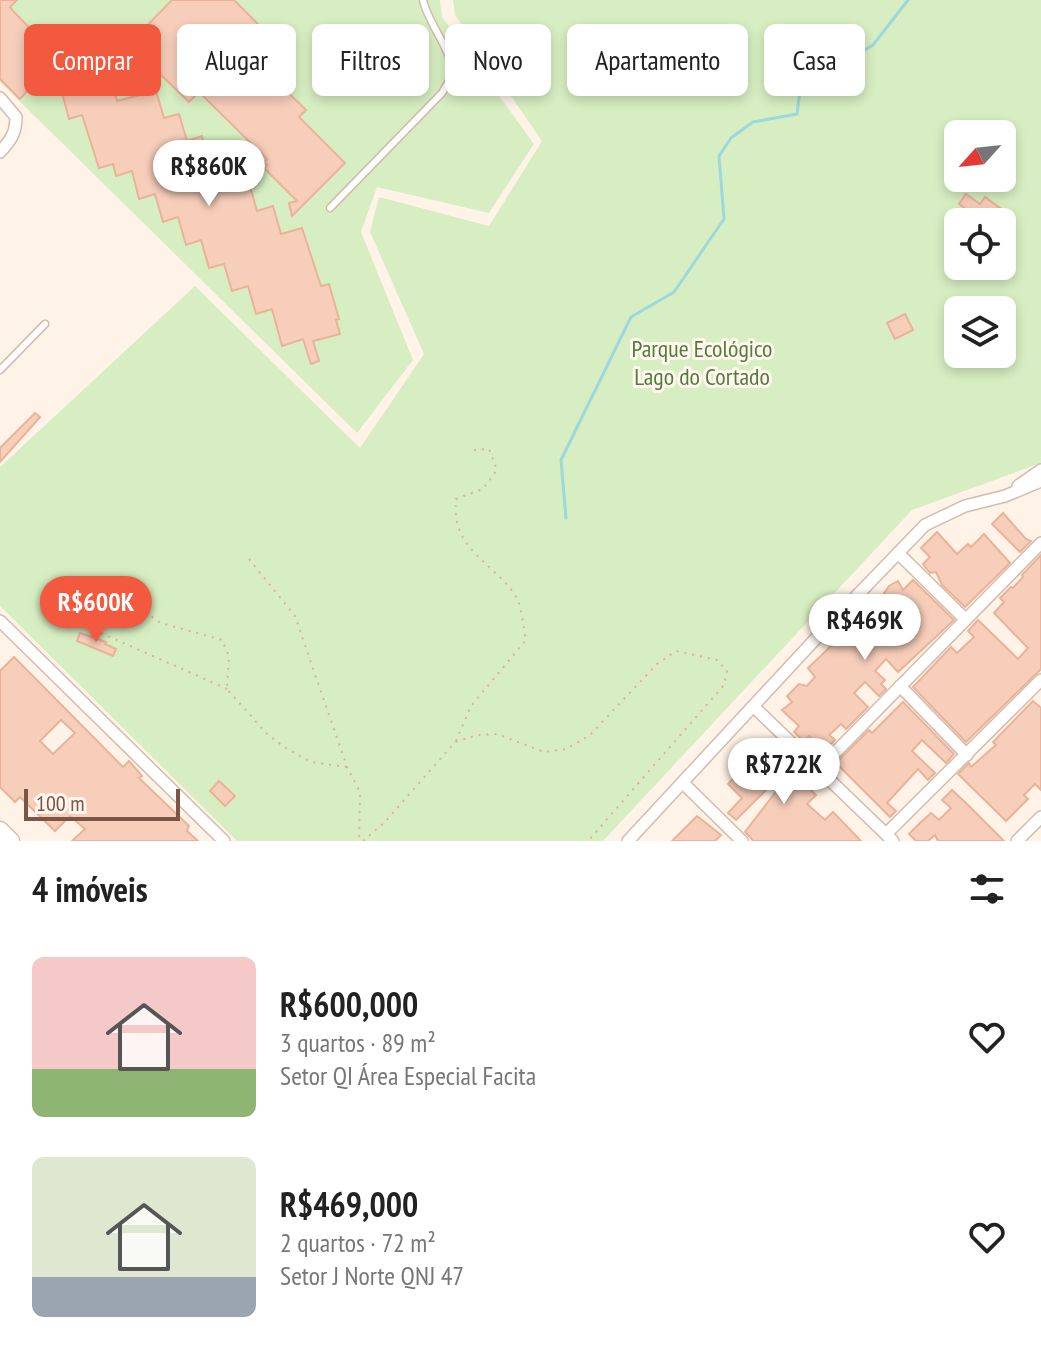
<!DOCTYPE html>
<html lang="pt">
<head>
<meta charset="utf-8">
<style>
  :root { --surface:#fff; --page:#f2f2f2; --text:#222; --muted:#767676; --accent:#f3593f }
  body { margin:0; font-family:"PT Sans Narrow",sans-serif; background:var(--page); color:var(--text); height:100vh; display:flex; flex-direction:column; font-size:30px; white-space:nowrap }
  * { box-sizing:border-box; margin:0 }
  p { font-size:26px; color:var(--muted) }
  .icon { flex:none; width:44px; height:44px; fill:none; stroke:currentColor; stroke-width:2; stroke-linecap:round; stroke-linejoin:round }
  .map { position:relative; height:841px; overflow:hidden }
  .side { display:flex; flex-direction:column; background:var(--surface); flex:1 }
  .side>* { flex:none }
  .guide { position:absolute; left:24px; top:24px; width:994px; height:72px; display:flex; gap:16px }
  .needle { width:52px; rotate:243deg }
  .fabs { position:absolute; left:944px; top:120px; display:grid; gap:16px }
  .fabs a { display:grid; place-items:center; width:72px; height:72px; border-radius:12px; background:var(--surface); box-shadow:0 4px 12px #0003; font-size:40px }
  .scale { position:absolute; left:24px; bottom:20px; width:156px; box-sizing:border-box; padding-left:8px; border:4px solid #7b5647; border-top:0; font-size:22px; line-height:28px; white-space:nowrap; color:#7b5647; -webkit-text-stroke:6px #fff7ee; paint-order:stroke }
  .price { position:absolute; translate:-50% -68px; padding:0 18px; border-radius:28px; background:#fff; color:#222; font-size:26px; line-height:52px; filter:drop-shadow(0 2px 4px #0008) }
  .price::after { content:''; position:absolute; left:50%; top:48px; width:24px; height:18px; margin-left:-12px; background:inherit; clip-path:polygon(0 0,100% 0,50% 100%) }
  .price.selected { background:var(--accent); color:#fff }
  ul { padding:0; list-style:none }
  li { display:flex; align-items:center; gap:24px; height:200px; padding:0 32px }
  li span { display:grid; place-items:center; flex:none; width:224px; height:160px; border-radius:12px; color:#555 }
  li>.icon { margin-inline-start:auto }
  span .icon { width:96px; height:96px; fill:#fffc; stroke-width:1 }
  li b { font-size:34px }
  h2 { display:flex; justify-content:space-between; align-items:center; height:96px; padding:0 32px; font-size:34px }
  .tag { padding:0 28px; border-radius:12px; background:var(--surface); box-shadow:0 4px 12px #0003; font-size:28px; line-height:72px }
  .tag.selected { background:var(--accent); color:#fff }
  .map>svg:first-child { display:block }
  .green { fill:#d7eec2; fill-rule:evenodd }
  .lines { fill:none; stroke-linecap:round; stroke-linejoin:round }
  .stream { stroke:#9dd8dd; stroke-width:3 }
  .building { fill:#f7ceba; stroke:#ebb299; stroke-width:2; fill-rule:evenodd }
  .lane-casing { stroke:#d4bbad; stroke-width:9 }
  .street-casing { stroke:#d4bbad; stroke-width:14 }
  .secondary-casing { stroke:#dabcac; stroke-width:19 }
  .path { stroke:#dcb09d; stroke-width:2; stroke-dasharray:2 6; stroke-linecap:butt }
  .lane { stroke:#fff; stroke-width:6 }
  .street { stroke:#fff; stroke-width:11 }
  .secondary { stroke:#fff; stroke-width:16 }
  .labels { text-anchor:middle; stroke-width:6; stroke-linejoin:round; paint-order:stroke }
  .park-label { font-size:24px; fill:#537b3c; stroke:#fff7ee }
</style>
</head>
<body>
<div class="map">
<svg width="1041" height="841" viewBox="0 0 1041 841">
  <rect width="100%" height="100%" fill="#fef3e6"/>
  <g class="green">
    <path d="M0,0H440L442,17L534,144L489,213L377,187L361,232L413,360L357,433L0,82Z"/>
    <path d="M453,0H1041V463L912,510L603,841H237L0,606V467L195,286L360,448L424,354L370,232L379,197L489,226L542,141L455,15ZM958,134H1002V178H958ZM958,222H1002V266H958ZM958,310H1002V354H958Z"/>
  </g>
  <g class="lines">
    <path class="stream" d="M566,518L561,460L631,317L674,292L724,219L719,156L731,138L753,122L797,114L803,67L837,49L858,54L873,45L908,0"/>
  </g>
  <g class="building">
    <path d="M0,0H17L10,7L13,11L58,56L20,99L0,79Z"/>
    <path d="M172,0H234L262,28L242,48L306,110L299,117L345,163L292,216L289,203L297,201L264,168L267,165L264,162L267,159L199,92L189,102L129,44Z"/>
    <path d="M110,76L117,101L156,91L164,118L179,114L187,141L202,136L210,164L226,160L234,187L249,183L257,211L273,206L281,234L302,228L321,286L329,284L339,319L336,320L340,334L313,341L319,361L311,364L303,339L282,346L272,309L256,314L248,286L232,291L224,264L209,268L201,240L186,245L178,217L163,222L155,194L139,199L132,171L116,176L113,164L99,168L82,115L69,119L61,89Z"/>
    <path d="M966,194L980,204L985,197L1004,211L996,222H968L974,215L959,204Z"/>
    <path d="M905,314L913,330L895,339L887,323Z"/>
    <path d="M35,413L40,417L0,462V448Z"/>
    <path d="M1003,513L1026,539L1031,541L1020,552L992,524Z"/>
    <path d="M937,532L957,554L968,544L971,547L984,534L1010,563L965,607L942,585L936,572L930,573L923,564L930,557L921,548Z"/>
    <path d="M1041,555V669L966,742L913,687L951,647L957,653L974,637L968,631L978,620L1018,659L1028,648L994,613L1004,602L1000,598L1011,587L1013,588L1023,577L1022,575Z"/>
    <path d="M913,580L954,620L898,672L886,659L875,671L885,680L881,684L886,689L879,696L865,682L854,693L868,707L846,729L841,724L829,735L835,740L824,751L809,736L804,741L794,732L799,726L782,710L792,702L787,696L799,684L807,686L815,677L808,668L852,626L860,635L872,622L871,620L877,614L873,609L889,586L898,581L903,590Z"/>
    <path d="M80,633L106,642L105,644L116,649L113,656L77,641Z"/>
    <path d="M14,657L123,767L129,761L142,776L139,778L189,826L187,831L198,841H72L85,829L70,816L55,831L20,797L15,802L0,787V671ZM61,720L75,733L53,754L40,741Z"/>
    <path d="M1033,701L1041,708V790L1035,784L1024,795L1028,799L1006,821L958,774L969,763L971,767L996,745L993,742Z"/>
    <path d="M903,702L954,754L946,763L922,740L912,751L935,773L928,780L918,769L887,803L896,811L890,817L836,763L869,730L872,733Z"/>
    <path d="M780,753L791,764L787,768L799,779L802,775L813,786L810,789L816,795L807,804L825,820L833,812L861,841H753L750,837L745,832L778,789L772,784L736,820L728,813L742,798L728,784L750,761L757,768L771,754L776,758Z"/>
    <path d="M219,781L235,796L225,806L210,791Z"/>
    <path d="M952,790L968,805L1004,841H938L935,835L928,841H916L909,834L920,823L931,813L939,820L951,808L942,800Z"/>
    <path d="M697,816L721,835L715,841H672Z"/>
  </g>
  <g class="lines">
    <defs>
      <g id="lane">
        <path d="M330,208L442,93C447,85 452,77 452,68C451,50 427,21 423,0"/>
        <path d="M0,370L45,324"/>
      </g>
      <g id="street">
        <path d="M0,98L16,117C16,133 11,140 0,152"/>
        <path d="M1018,486L1041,470"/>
        <path d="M898,553L965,619"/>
        <path d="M0,621L224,841"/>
        <path d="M900,686L967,755"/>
        <path d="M754,707L893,841"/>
        <path d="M819,769L1041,543"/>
        <path d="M683,783L742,841"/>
        <path d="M886,834L1041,680"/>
        <path d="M628,841L820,634L925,525L965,506L1005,496L1041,481"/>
        <path d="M1017,841L1041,817"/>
      </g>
      <path id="secondary" d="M0,830L11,841"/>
    </defs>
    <use href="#lane" class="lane-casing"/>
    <use href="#street" class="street-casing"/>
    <use href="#secondary" class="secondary-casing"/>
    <g class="path">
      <path d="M249,559L295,616L347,767L360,792L359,841"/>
      <path d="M227,689L101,633L95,609L118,581L146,613L161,623L222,640L229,656L227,689L268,735L286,748L311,762L347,767"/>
      <path d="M456,741L471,706L526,640C523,626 522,603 513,592C488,559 451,548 456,499L483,489L497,470L489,449L474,450"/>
      <path d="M363,841L385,822L455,742L477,735L497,734L544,752L566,749L589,736L657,664L676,651L717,660L727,671L724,685L588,841"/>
    </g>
    <use href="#lane" class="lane"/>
    <use href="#street" class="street"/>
    <use href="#secondary" class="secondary"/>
  </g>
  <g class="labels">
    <g class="park-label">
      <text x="702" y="357">Parque Ecológico<tspan x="702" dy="28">Lago do Cortado</tspan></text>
    </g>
  </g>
</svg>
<div class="fabs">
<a><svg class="needle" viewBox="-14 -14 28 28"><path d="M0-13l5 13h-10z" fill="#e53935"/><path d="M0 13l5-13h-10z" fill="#767676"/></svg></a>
<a><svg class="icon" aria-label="locate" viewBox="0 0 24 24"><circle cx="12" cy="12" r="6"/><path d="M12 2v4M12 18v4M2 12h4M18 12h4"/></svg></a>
<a><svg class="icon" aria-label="layers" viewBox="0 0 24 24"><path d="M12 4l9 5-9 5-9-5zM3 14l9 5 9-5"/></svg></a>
</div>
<div class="scale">100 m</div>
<b class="price" style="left:209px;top:208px">R$860K</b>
<b class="price selected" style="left:96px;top:644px">R$600K</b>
<b class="price" style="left:865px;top:662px">R$469K</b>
<b class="price" style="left:784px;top:806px">R$722K</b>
<div class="guide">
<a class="tag selected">Comprar</a>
<a class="tag">Alugar</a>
<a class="tag">Filtros</a>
<a class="tag">Novo</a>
<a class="tag">Apartamento</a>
<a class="tag">Casa</a>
</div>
</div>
<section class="side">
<h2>4 imóveis<svg class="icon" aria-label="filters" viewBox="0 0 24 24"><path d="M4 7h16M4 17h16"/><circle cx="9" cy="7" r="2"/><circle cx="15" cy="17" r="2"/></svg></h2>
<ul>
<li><span style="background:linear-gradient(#f6c9c9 70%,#8fb573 0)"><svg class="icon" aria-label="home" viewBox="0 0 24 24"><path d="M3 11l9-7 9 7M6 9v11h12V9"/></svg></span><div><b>R$600,000</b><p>3 quartos · 89 m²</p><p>Setor QI Área Especial Facita</p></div><svg class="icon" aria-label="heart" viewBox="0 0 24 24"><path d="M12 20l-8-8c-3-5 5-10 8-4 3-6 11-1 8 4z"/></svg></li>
<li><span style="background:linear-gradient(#dfe7d0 75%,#9aa5b1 0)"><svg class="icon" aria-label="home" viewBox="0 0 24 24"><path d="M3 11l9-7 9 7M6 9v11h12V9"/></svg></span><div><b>R$469,000</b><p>2 quartos · 72 m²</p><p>Setor J Norte QNJ 47</p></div><svg class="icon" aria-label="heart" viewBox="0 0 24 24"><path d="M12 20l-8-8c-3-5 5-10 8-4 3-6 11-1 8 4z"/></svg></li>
</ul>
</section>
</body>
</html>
